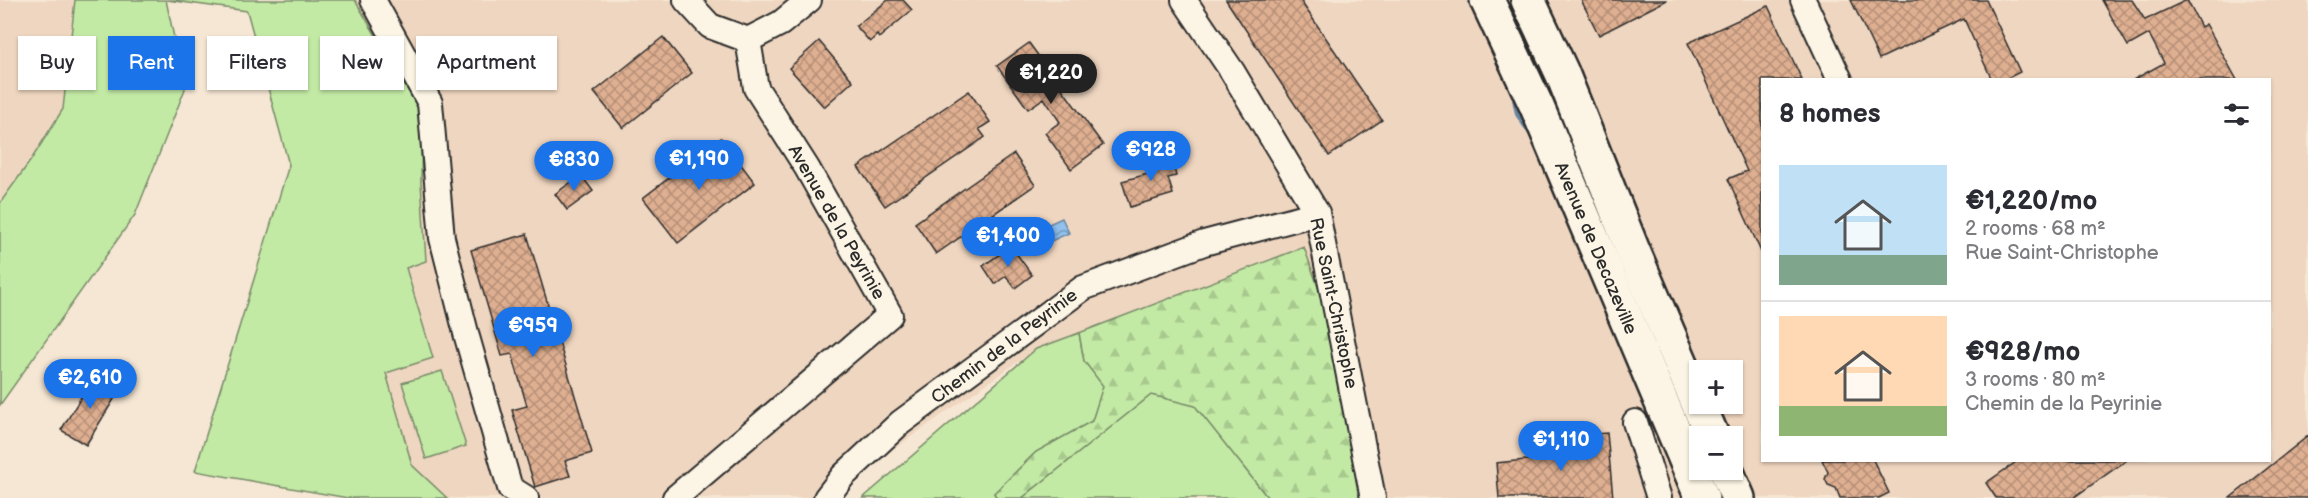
<!DOCTYPE html>
<html lang="en">
<head>
<meta charset="utf-8">
<style>
  :root { --surface:#fff; --page:#f7f7f7; --text:#2b2b33; --muted:#7c7c81; --line:#e1e1e2; --accent:#1a73e8 }
  body { margin:0; font-family:"Balsamiq Sans",sans-serif; background:var(--page); color:var(--text); height:100vh; display:flex; flex-direction:column; font-size:22px; white-space:nowrap }
  * { box-sizing:border-box; margin:0 }
  p { font-size:20px; color:var(--muted) }
  .icon { flex:none; width:33px; height:33px; fill:none; stroke:currentColor; stroke-width:2; stroke-linecap:round; stroke-linejoin:round }
  .map { position:relative; flex:1; overflow:hidden }
  .side { position:absolute; left:1761px; top:78px; width:510px; height:384px; display:flex; flex-direction:column; background:var(--surface); border-radius:0px; box-shadow:0 2px 4px #0004 }
  .side>* { flex:none }
  .top-card { position:absolute; left:18px; top:36px; width:570px; height:54px; display:flex; gap:12px }
  .controls { position:absolute; left:1689px; top:360px; display:grid; gap:12px }
  .controls a { display:grid; place-items:center; width:54px; height:54px; border-radius:0px; background:var(--surface); box-shadow:0 2px 4px #0004; font-size:30px }
  .price { position:absolute; translate:-50% -51px; padding:0 14px; border-radius:21px; background:var(--accent); color:#fff; font-size:20px; line-height:39px; filter:drop-shadow(0 2px 3px #0008) }
  .price::after { content:''; position:absolute; left:50%; top:36px; width:18px; height:14px; margin-left:-9px; background:inherit; clip-path:polygon(0 0,100% 0,50% 100%) }
  .price.current { background:#222; color:#fff }
  ul { padding:0; list-style:none }
  li { display:flex; align-items:center; gap:18px; height:150px; padding:0 18px }
  li+li { border-top:2px solid var(--line) }
  li span { display:grid; place-items:center; flex:none; width:168px; height:120px; border-radius:0px; color:#555 }
  li>.icon { margin-inline-start:auto }
  span .icon { width:72px; height:72px; fill:#fffc; stroke-width:1 }
  li b { font-size:26px }
  h2 { display:flex; justify-content:space-between; align-items:center; height:72px; padding:0 18px; font-size:26px }
  .tag { padding:0 21px; border-radius:0px; background:var(--surface); box-shadow:0 2px 4px #0004; font-size:21px; line-height:54px }
  .tag.current { background:var(--accent); color:#fff }
  .map>svg:first-child { display:block }
  .built { fill:#efd6c0; fill-rule:evenodd }
  .green { fill:#c3eaa5; stroke:#778a68; stroke-width:1.5 }
  .forest { fill:url(#forest-firs); stroke:#778a68; stroke-width:1.5 }
  .water { fill:url(#water-waves); stroke:#68859f; stroke-width:1.5 }
  .lines { fill:none; stroke-linecap:round; stroke-linejoin:round }
  .stream { stroke:#68859f; stroke-width:6 }
  .building { fill:url(#building-cross-hatch); stroke:#2b2b2b; stroke-width:1.5 }
  .street-casing { stroke:#2b2b2b; stroke-width:28 }
  .primary-casing { stroke:#2b2b2b; stroke-width:38 }
  .street { stroke:#fcf5e5; stroke-width:24 }
  .primary { stroke:#fcf5e5; stroke-width:33 }
  .labels { text-anchor:middle; stroke-width:4.5; stroke-linejoin:round; paint-order:stroke }
  .street-label { font-size:18px; fill:#2b2b2b; stroke:#fcf5e5 }
</style>
</head>
<body>
<div class="map">
<svg width="2308" height="498" viewBox="0 0 2308 498">
  <defs>
    <pattern id="forest-firs" width="22" height="20" patternUnits="userSpaceOnUse" patternTransform="scale(1.5)"><rect width="22" height="20" fill="#c3eaa5"/><path d="M5 1l3.5 6h-7zM16 11l3.5 6h-7z" fill="#a8c98e"/></pattern>
    <pattern id="water-waves" width="16" height="10" patternUnits="userSpaceOnUse" patternTransform="scale(1.5)"><rect width="16" height="10" fill="#91c1ec"/><path d="M0 5q4-4 8 0t8 0" fill="none" stroke="#779dbf"/></pattern>
    <pattern id="building-cross-hatch" width="8" height="8" patternUnits="userSpaceOnUse" patternTransform="scale(1.5)"><rect width="8" height="8" fill="#dfaf91"/><path d="M0 0l8 8M0 8l8-8" fill="none" stroke="#b58f77"/></pattern>
  </defs>
  <rect width="100%" height="100%" fill="#f6e7d4"/>
  <filter id="ink" filterUnits="userSpaceOnUse"><feTurbulence type="fractalNoise" baseFrequency=".0167" numOctaves="2"/><feDisplacementMap in="SourceGraphic" scale="12" xChannelSelector="R" yChannelSelector="G"/><feConvolveMatrix kernelMatrix="1 2 1 2 8 2 1 2 1" color-interpolation-filters="sRGB"/></filter>
  <g filter="url(#ink)">
    <g class="built">
      <path d="M0,0H75L63,109L31,160L0,203Z"/>
      <path d="M355,0H2308V498H1362L1303,247L1036,349L824,498H447L412,465L386,373L433,357L406,267L421,182L422,114ZM1762,80H2270V460H1762ZM1700,370H1732V404H1700ZM1700,436H1732V470H1700Z"/>
    </g>
    <g class="green">
      <path d="M75,0H166L185,89L135,215L0,405V203L31,160L63,109Z"/>
      <path d="M167,0H355L422,114L421,182L426,261L406,268L433,358L386,373L412,465L447,498H348L195,471L289,165L247,11Z"/>
      <path d="M1079,333L1084,361L1104,386L1092,421L1036,452L994,493L997,498H863L1036,349Z"/>
      <path d="M442,371L466,446L426,459L402,383Z"/>
      <path d="M1151,395L1195,405L1268,498H1022Z"/>
    </g>
    <path class="forest" d="M1304,247L1323,301L1362,498H1268L1195,406L1151,395L1022,498H997L994,493L1036,452L1092,421L1103,386L1084,361L1079,333Z"/>
    <path class="water" d="M1062,218L1069,233L1038,247L1031,232Z"/>
    <g class="lines">
      <g class="stream">
        <path d="M1470,0L1475,10"/>
        <path d="M1513,90L1518,114L1532,135"/>
      </g>
    </g>
    <g class="building">
      <path d="M888,0H903L912,10L879,38L877,35L870,42L856,26Z"/>
      <path d="M1226,0H1300L1382,120L1329,156Z"/>
      <path d="M1581,0H1667L1599,35Z"/>
      <path d="M1851,0H1986L2020,72L2004,80H1992L1964,19L1879,59Z"/>
      <path d="M2102,0H2132L2145,20L2187,0L2201,27L2206,24L2237,80H2133L2164,63L2149,34L2128,46Z"/>
      <path d="M1768,6L1802,80H1762V254L1728,179L1747,171L1688,43Z"/>
      <path d="M663,37L692,73L623,128L594,92Z"/>
      <path d="M819,41L853,81L824,107L789,68Z"/>
      <path d="M1029,43L1103,145L1071,169L1045,133L1060,122L1044,98L1028,109L997,66Z"/>
      <path d="M969,91L990,122L979,129L985,137L885,206L858,167Z"/>
      <path d="M721,138L755,183L678,243L643,198Z"/>
      <path d="M1170,152L1176,176L1168,178L1173,194L1130,207L1122,181L1155,172L1151,158Z"/>
      <path d="M1014,154L1035,185L936,254L915,223Z"/>
      <path d="M581,175L593,191L567,210L555,194Z"/>
      <path d="M527,234L592,453L565,461L570,476L535,487L512,410L527,406L512,354L502,356L471,250Z"/>
      <path d="M1011,246L1032,275L1015,288L1006,276L995,284L983,266Z"/>
      <path d="M94,376L119,391L86,445L61,430Z"/>
      <path d="M1607,433L1613,498H1499L1496,463L1557,457L1555,437Z"/>
      <path d="M2308,436V498H2230Z"/>
      <path d="M1822,460H1873L1889,493L1879,498H1840L1836,488L1828,485L1825,479L1828,472Z"/>
      <path d="M2019,460H2127L2073,498H1996L1986,483Z"/>
    </g>
    <g class="lines">
      <defs>
        <g id="street">
          <path d="M373,0L430,103L442,238L467,337L510,488L526,498"/>
          <path d="M686,0L710,26L748,40"/>
          <path d="M1184,0L1232,71L1317,213L1373,498"/>
          <path d="M1803,0L1840,80"/>
          <path d="M748,40L781,23L809,0"/>
          <path d="M1635,422L1659,498"/>
          <path d="M675,498L890,315L807,168L756,88L748,40"/>
          <path d="M826,498L843,476L900,423L1083,288L1204,243L1317,213"/>
        </g>
        <g id="primary">
          <path d="M1487,0L1537,107L1702,498"/>
          <path d="M1528,0L1562,73L1633,251L1712,436"/>
          <path d="M1726,470L1738,498"/>
        </g>
      </defs>
      <use href="#street" class="street-casing"/>
      <use href="#primary" class="primary-casing"/>
      <use href="#street" class="street"/>
      <use href="#primary" class="primary"/>
    </g>
  </g>
  <g class="labels">
    <g class="street-label">
      <text transform="translate(837 222) rotate(60)" y="6">Avenue de la Peyrinie</text>
      <text transform="translate(1596 248) rotate(67)" y="6">Avenue de Decazeville</text>
      <text transform="translate(1334 303) rotate(78)" y="6">Rue Saint-Christophe</text>
      <text transform="translate(1004 346) rotate(-37)" y="6">Chemin de la Peyrinie</text>
    </g>
  </g>
</svg>
<div class="controls">
<a>+</a>
<a>−</a>
</div>
<b class="price current" style="left:1051px;top:105px">€1,220</b>
<b class="price" style="left:1151px;top:182px">€928</b>
<b class="price" style="left:699px;top:191px">€1,190</b>
<b class="price" style="left:574px;top:192px">€830</b>
<b class="price" style="left:1008px;top:268px">€1,400</b>
<b class="price" style="left:533px;top:358px">€959</b>
<b class="price" style="left:90px;top:410px">€2,610</b>
<b class="price" style="left:1561px;top:472px">€1,110</b>
<div class="top-card">
<a class="tag">Buy</a>
<a class="tag current">Rent</a>
<a class="tag">Filters</a>
<a class="tag">New</a>
<a class="tag">Apartment</a>
</div>
<section class="side">
<h2>8 homes<svg class="icon" aria-label="filters" viewBox="0 0 24 24"><path d="M4 7h16M4 17h16"/><circle cx="9" cy="7" r="2"/><circle cx="15" cy="17" r="2"/></svg></h2>
<ul>
<li><span style="background:linear-gradient(#bfe0f5 75%,#7fa58c 0)"><svg class="icon" aria-label="home" viewBox="0 0 24 24"><path d="M3 11l9-7 9 7M6 9v11h12V9"/></svg></span><div><b>€1,220/mo</b><p>2 rooms · 68 m²</p><p>Rue Saint-Christophe</p></div></li>
<li><span style="background:linear-gradient(#ffd9b3 75%,#8fb573 0)"><svg class="icon" aria-label="home" viewBox="0 0 24 24"><path d="M3 11l9-7 9 7M6 9v11h12V9"/></svg></span><div><b>€928/mo</b><p>3 rooms · 80 m²</p><p>Chemin de la Peyrinie</p></div></li>
</ul>
</section>
</div>
</body>
</html>
